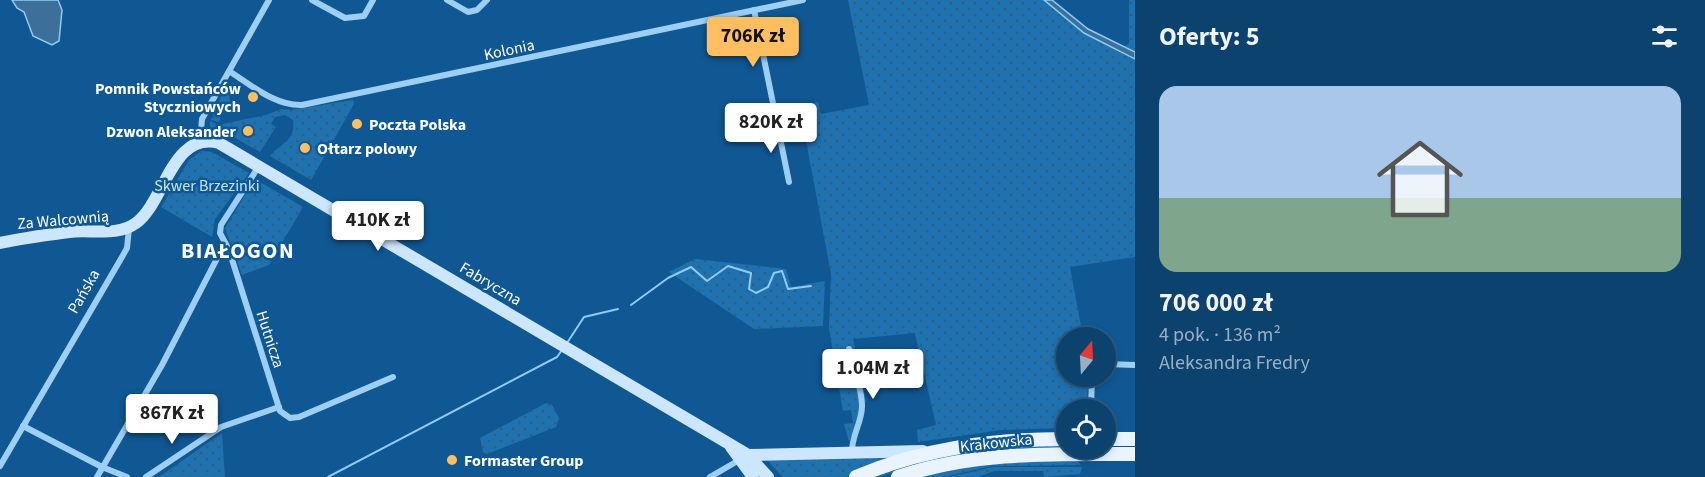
<!DOCTYPE html>
<html lang="pl">
<head>
<meta charset="utf-8">
<style>
  :root { --surface:#0c426e; --page:#154973; --text:#f1f3f6; --muted:#9ab0c2; --line:#2c5b81; --accent:#ffbe5f }
  body { margin:0; font-family:"Source Sans 3",sans-serif; background:var(--page); color:var(--text); height:100vh; display:flex; flex-direction:column; font-size:22px; white-space:nowrap }
  * { box-sizing:border-box; margin:0 }
  p { font-size:20px; color:var(--muted) }
  .icon { flex:none; width:33px; height:33px; fill:none; stroke:currentColor; stroke-width:2; stroke-linecap:round; stroke-linejoin:round }
  .map { position:relative; flex:1; overflow:hidden }
  .details { display:flex; flex-direction:column; background:var(--surface); width:570px }
  .details>* { flex:none }
  .needle { width:39px; rotate:18deg }
  .fabs { position:absolute; left:1056px; top:327px; display:grid; gap:12px }
  .fabs a { display:grid; place-items:center; width:60px; height:60px; border-radius:50%; background:var(--surface); box-shadow:0 3px 9px #0003,0 0 0 2px var(--line); font-size:30px }
  .price { position:absolute; translate:-50% -51px; padding:0 14px; border-radius:6px; background:#fff; color:#222; font-size:20px; line-height:39px; filter:drop-shadow(0 2px 3px #0008) }
  .price::after { content:''; position:absolute; left:50%; top:36px; width:18px; height:14px; margin-left:-9px; background:inherit; clip-path:polygon(0 0,100% 0,50% 100%) }
  .price.selected { background:var(--accent); color:#111 }
  ul { padding:0; list-style:none }
  li { display:grid; align-content:center; gap:12px; height:318px; padding:0 24px }
  li span { display:grid; place-items:center; height:186px; border-radius:18px; color:#555 }
  li>.icon { margin-inline-start:auto }
  span .icon { width:108px; height:108px; fill:#fffc; stroke-width:1 }
  li b { font-size:26px }
  h2 { display:flex; justify-content:space-between; align-items:center; height:72px; padding:0 24px; font-size:26px }
  main { display:flex; flex:1; min-height:0 }
  .map>svg:first-child { display:block }
  .green { fill:url(#green-dots) }
  .water { fill:#3c709b; stroke:#8ecbf7; stroke-width:1.5 }
  .lines { fill:none; stroke-linecap:round; stroke-linejoin:round }
  .stream { stroke:#8ecbf7; stroke-width:2 }
  .street { stroke:#9dcef3; stroke-width:6 }
  .secondary { stroke:#cce7fd; stroke-width:12 }
  .primary { stroke:#e9f4ff; stroke-width:14 }
  .poi-dot { fill:#ffbe5f; stroke:#105893; stroke-width:2 }
  .labels { text-anchor:middle; stroke-width:5; stroke-linejoin:round; paint-order:stroke }
  .street-label { font-size:16px; fill:#fff; stroke:#105893 }
  .poi-label { font-size:16px; font-weight:bold; fill:#fff; stroke:#105893; text-anchor:start }
  .park-label { font-size:16px; fill:#c4e5fe; stroke:#105893 }
  .district-label { font-size:22px; font-weight:bold; letter-spacing:1.5px; fill:#fff; stroke:#105893 }
</style>
</head>
<body>
<main>
<div class="map">
<svg width="1135" height="477" viewBox="0 0 1135 477">
  <defs>
    <pattern id="green-dots" width="8" height="8" patternUnits="userSpaceOnUse" patternTransform="scale(1.5)"><rect width="8" height="8" fill="#1e72b0"/><path d="M2 2h.1M6 6h.1" fill="none" stroke="#375d79" stroke-width="1.8" stroke-linecap="round"/></pattern>
  </defs>
  <rect width="100%" height="100%" fill="#105893"/>
  <g class="green">
    <path d="M848,0H1043L1084,33L1122,49L1129,43V0H1135V257L1070,267L1083,337L1066,338V376L1088,377L1087,409L1066,410V428L1001,430L918,442L917,430L936,425L915,333L853,339L866,402L862,403L857,428L849,442L844,424L853,423L851,410L843,411L829,328L831,274L806,141L797,128L778,116L783,110L818,102L821,114L869,105Z"/>
    <path d="M233,83L242,87L240,90L239,87L234,88V94L229,96L232,107L237,106V111L234,113L232,108L223,110L219,122L211,120L225,88Z"/>
    <path d="M353,100L354,104L311,180L270,156C280,143 296,141 293,120L285,115L275,117L271,124L276,127L260,152L230,135L225,138C217,134 208,131 210,121L218,125L266,115L281,109L291,110Z"/>
    <path d="M201,151L212,152L249,173L215,219L212,237L161,207L189,160Z"/>
    <path d="M255,179L303,207L269,265L242,275L225,228Z"/>
    <path d="M695,259L786,269L791,287L825,281L823,326L754,329L669,272Z"/>
    <path d="M546,403L552,405L559,418L556,427L487,454L483,452L480,438Z"/>
    <path d="M222,433L225,477H159Z"/>
    <path d="M1066,444V448L907,469L877,477L925,459L999,446Z"/>
    <path d="M890,457L846,477H783L766,459Z"/>
    <path d="M1076,460L1081,465L991,466L945,477H922L979,464Z"/>
    <path d="M993,467H1082L1080,474L1044,477L1043,471H994L978,477H949Z"/>
  </g>
  <g class="water">
    <path d="M12,0H58L62,10L59,41L52,45L33,36L24,12L17,8Z"/>
    <path d="M1044,0H1052L1088,29L1135,52V59L1084,33Z"/>
  </g>
  <g class="lines">
    <g class="stream">
      <path d="M631,305L668,278L691,267L707,281L728,266L751,273L749,289L756,293L768,287L774,273L782,271L788,289L811,286"/>
      <path d="M567,343L584,317L618,309"/>
      <path d="M328,477L557,357L562,350"/>
    </g>
    <g class="street">
      <path d="M312,0L345,18L364,16L373,0"/>
      <path d="M447,0L468,12L477,10L487,0"/>
      <path d="M754,10L789,182"/>
      <path d="M229,71C251,85 275,106 302,105L803,0"/>
      <path d="M200,142L202,119L269,0"/>
      <path d="M259,166L221,225L220,233L229,250L280,411L290,418L299,417L393,377"/>
      <path d="M849,349C853,367 862,388 862,406C862,423 851,436 852,453"/>
      <path d="M1106,364L1135,365"/>
      <path d="M1091,410L1092,376"/>
      <path d="M23,426L102,467L127,477"/>
      <path d="M0,466L122,257L127,248L129,228"/>
      <path d="M97,477L162,365L225,243"/>
      <path d="M146,477L221,427L279,407"/>
      <path d="M710,477L741,459"/>
    </g>
    <g class="secondary">
      <path d="M0,243C22,238 46,235 69,232C90,229 117,237 136,223C165,202 172,130 219,143L721,439L748,455L768,477"/>
      <path d="M731,447L753,477"/>
      <path d="M748,455L923,451"/>
    </g>
    <g class="primary">
      <path d="M1106,439H1135"/>
      <path d="M856,477C924,448 994,439 1066,439"/>
      <path d="M898,477C975,451 1055,454 1135,454"/>
    </g>
  </g>
  <g class="poi-dot">
    <circle cx="253" cy="97" r="6"/>
    <circle cx="357" cy="124" r="6"/>
    <circle cx="248" cy="131" r="6"/>
    <circle cx="305" cy="148" r="6"/>
    <circle cx="452" cy="460" r="6"/>
  </g>
  <g class="labels">
    <g class="street-label">
      <text transform="translate(509 49) rotate(-12)" y="6">Kolonia</text>
      <text transform="translate(63 219) rotate(-5)" y="6">Za Walcownią</text>
      <text transform="translate(491 283) rotate(31)" y="6">Fabryczna</text>
      <text transform="translate(83 291) rotate(-60)" y="6">Pańska</text>
      <text transform="translate(271 339) rotate(72)" y="6">Hutnicza</text>
      <text transform="translate(996 442) rotate(-6)" y="6">Krakowska</text>
    </g>
    <g class="poi-label">
      <text x="241" y="94" text-anchor="end">Pomnik Powstańców<tspan x="241" dy="18">Styczniowych</tspan></text>
      <text x="369" y="130">Poczta Polska</text>
      <text x="236" y="137" text-anchor="end">Dzwon Aleksander</text>
      <text x="317" y="154">Ołtarz polowy</text>
      <text x="464" y="466">Formaster Group</text>
    </g>
    <g class="park-label">
      <text x="207" y="191">Skwer Brzezinki</text>
    </g>
    <g class="district-label">
      <text x="238" y="258">BIAŁOGON</text>
    </g>
  </g>
</svg>
<div class="fabs">
<a><svg class="needle" viewBox="-14 -14 28 28"><path d="M0-13l5 13h-10z" fill="#e53935"/><path d="M0 13l5-13h-10z" fill="#9ab0c2"/></svg></a>
<a><svg class="icon" aria-label="locate" viewBox="0 0 24 24"><circle cx="12" cy="12" r="6"/><path d="M12 2v4M12 18v4M2 12h4M18 12h4"/></svg></a>
</div>
<b class="price selected" style="left:753px;top:68px">706K zł</b>
<b class="price" style="left:771px;top:154px">820K zł</b>
<b class="price" style="left:378px;top:252px">410K zł</b>
<b class="price" style="left:873px;top:400px">1.04M zł</b>
<b class="price" style="left:172px;top:445px">867K zł</b>
</div>
<section class="details">
<h2>Oferty: 5<svg class="icon" aria-label="filters" viewBox="0 0 24 24"><path d="M4 7h16M4 17h16"/><circle cx="9" cy="7" r="2"/><circle cx="15" cy="17" r="2"/></svg></h2>
<ul>
<li><span style="background:linear-gradient(#a9c7e8 60%,#7fa58c 0)"><svg class="icon" aria-label="home" viewBox="0 0 24 24"><path d="M3 11l9-7 9 7M6 9v11h12V9"/></svg></span><div><b>706 000 zł</b><p>4 pok. · 136 m²</p><p>Aleksandra Fredry</p></div></li>
</ul>
</section>
</main>
</body>
</html>
